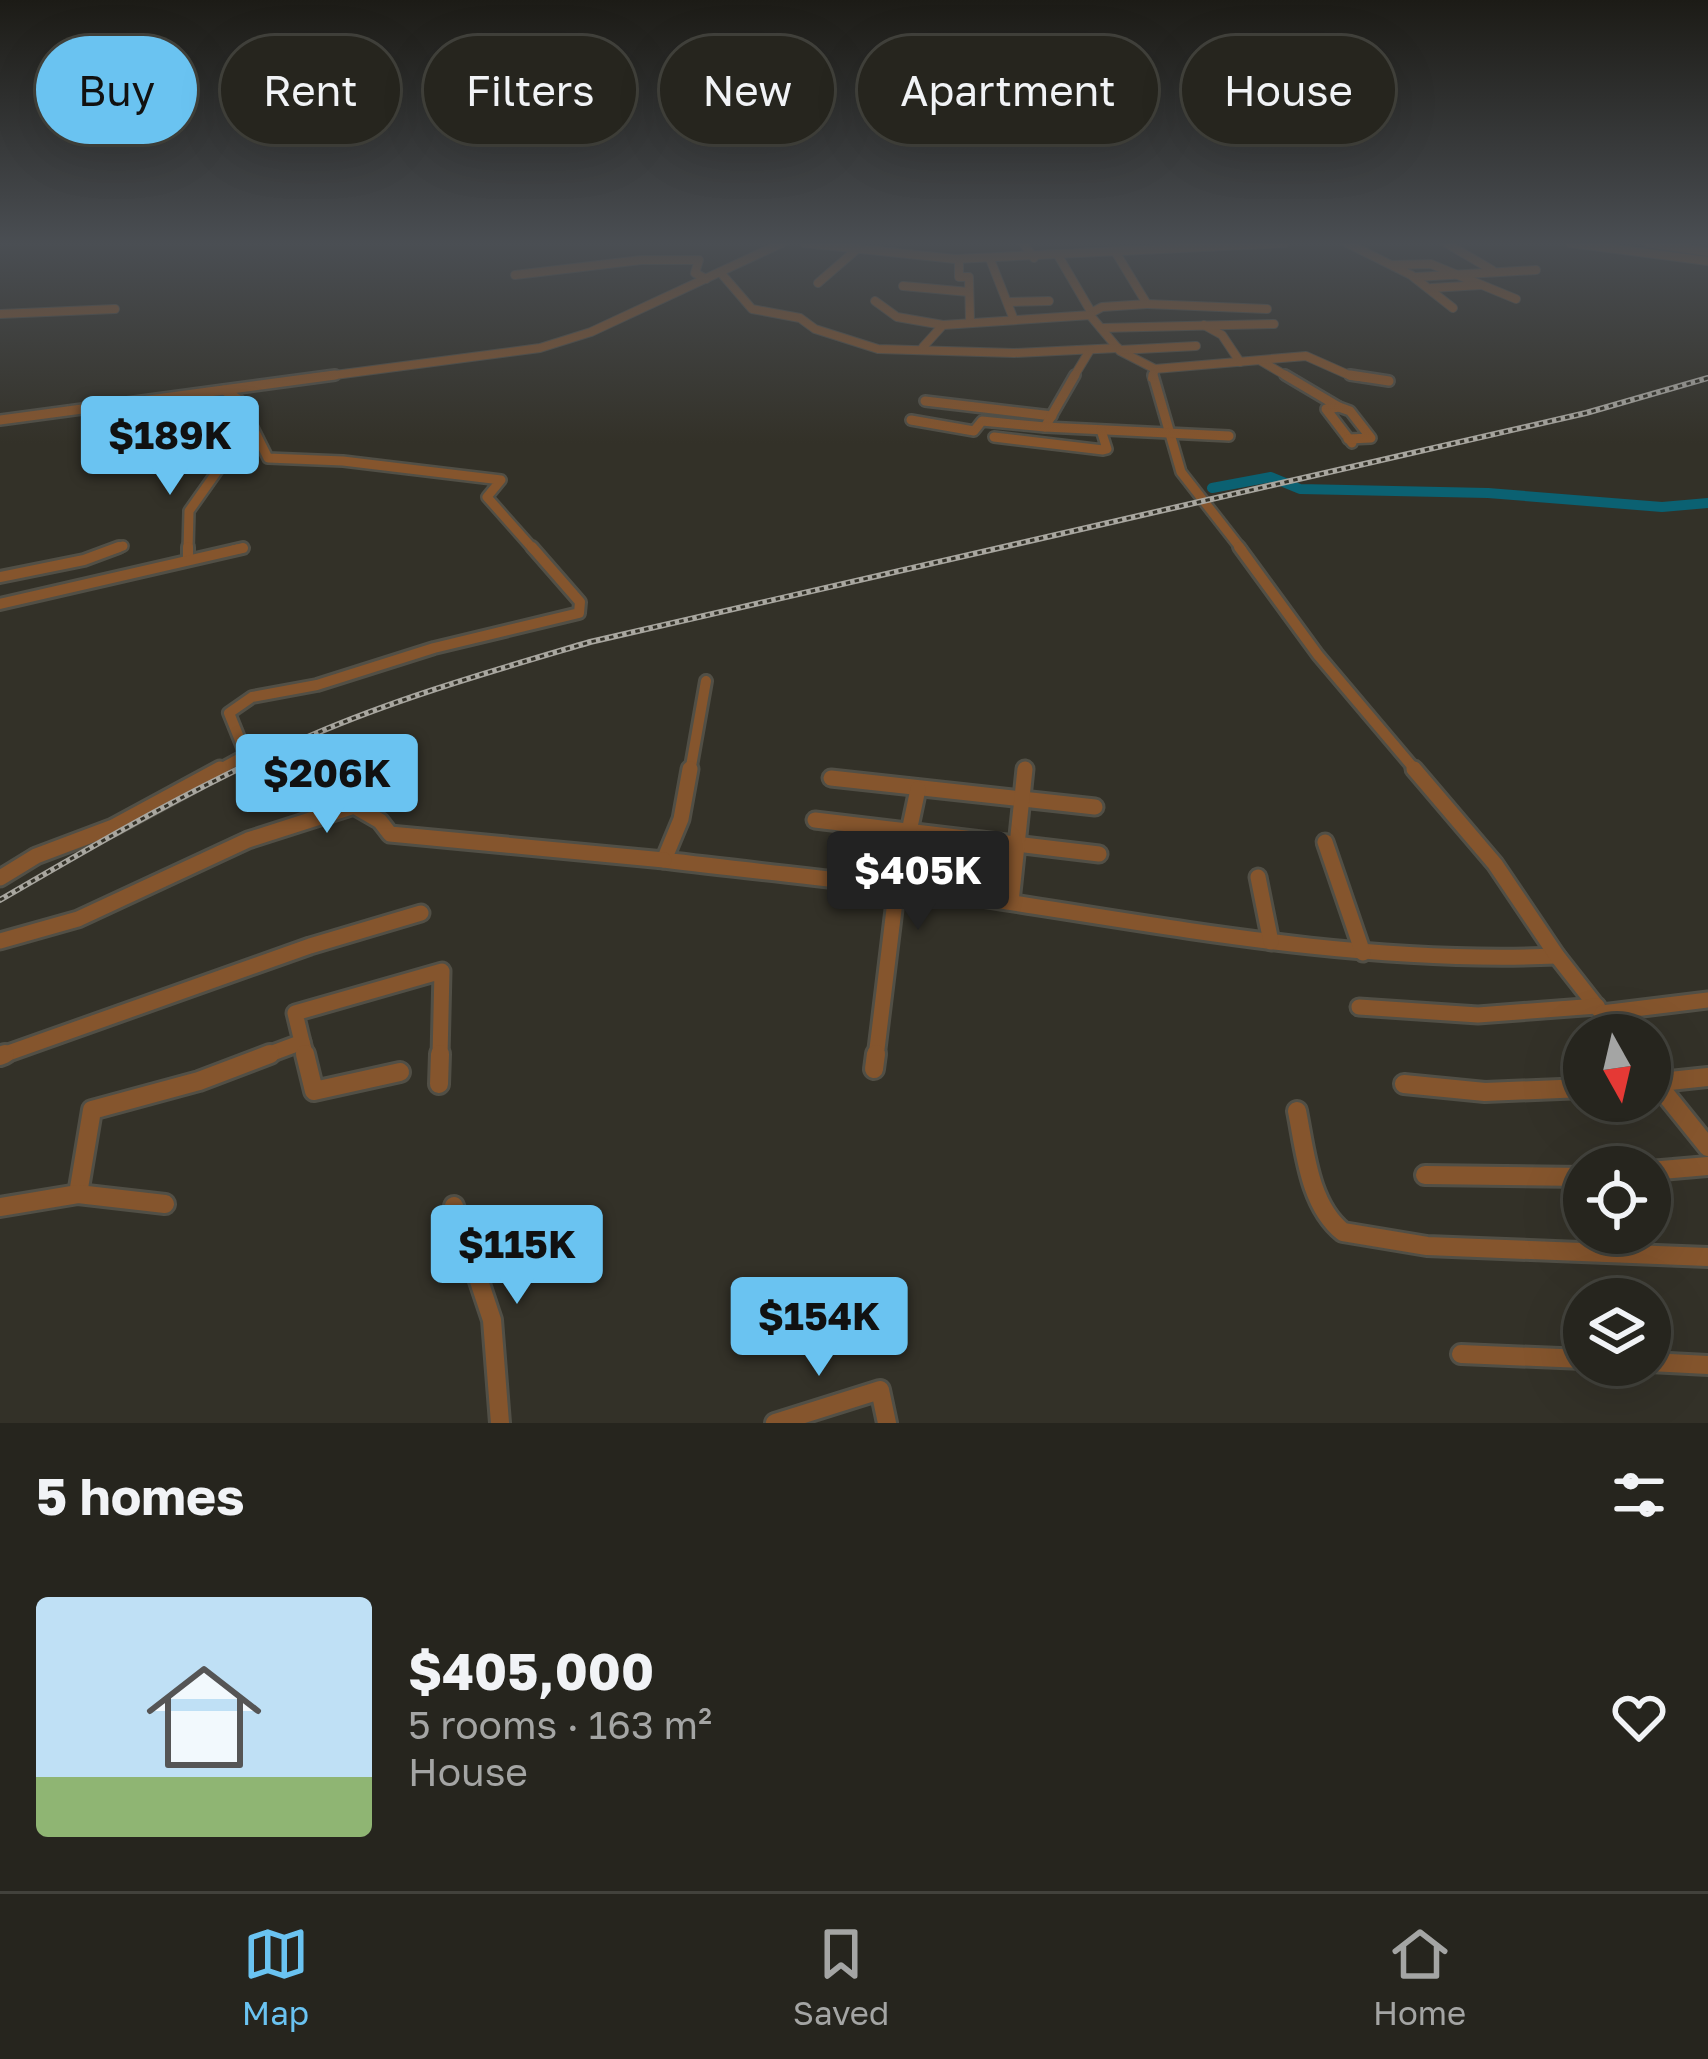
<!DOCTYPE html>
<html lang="en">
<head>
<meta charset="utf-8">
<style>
  :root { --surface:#26251e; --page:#32312b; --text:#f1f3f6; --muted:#a4a5a4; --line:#42423c; --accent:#6ac3f1 }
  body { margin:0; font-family:"Golos Text",sans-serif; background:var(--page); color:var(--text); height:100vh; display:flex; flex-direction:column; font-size:45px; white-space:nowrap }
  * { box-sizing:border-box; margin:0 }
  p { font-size:39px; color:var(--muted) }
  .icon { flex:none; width:66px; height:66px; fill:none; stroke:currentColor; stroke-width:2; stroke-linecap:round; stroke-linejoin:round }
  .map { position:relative; height:1423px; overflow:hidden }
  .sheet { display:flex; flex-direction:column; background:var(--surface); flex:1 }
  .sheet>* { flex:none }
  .top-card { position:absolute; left:36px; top:36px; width:1638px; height:108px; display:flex; gap:24px }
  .needle { width:78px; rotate:172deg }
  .fabs { position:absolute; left:1563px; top:1014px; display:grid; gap:24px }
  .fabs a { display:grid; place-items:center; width:108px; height:108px; border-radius:50%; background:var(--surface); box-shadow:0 12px 48px #0002,0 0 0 3px var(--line); font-size:60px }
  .price { position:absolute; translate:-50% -102px; padding:0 27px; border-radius:12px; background:var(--accent); color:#111; font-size:39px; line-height:78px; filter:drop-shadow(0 3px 6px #0008) }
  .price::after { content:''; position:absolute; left:50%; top:72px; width:36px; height:27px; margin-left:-18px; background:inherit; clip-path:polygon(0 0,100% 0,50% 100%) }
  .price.active { background:#222; color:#fff }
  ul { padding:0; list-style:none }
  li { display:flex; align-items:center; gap:36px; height:300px; padding:0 36px }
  li span { display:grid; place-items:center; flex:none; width:336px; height:240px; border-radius:12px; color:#555 }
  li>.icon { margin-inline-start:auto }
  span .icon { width:144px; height:144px; fill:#fffc; stroke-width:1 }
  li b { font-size:51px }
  h2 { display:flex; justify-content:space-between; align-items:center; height:144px; padding:0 36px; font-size:51px }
  .tag { padding:0 42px; border-radius:54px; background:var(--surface); box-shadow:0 12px 48px #0002,0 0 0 3px var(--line); font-size:42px; line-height:108px }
  .tag.active { background:var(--accent); color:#111 }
  .tabs { display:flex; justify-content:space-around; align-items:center; height:168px; border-top:3px solid var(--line); background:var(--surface); font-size:33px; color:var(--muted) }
  .tabs a { display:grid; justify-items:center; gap:6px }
  .tabs .active { color:var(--accent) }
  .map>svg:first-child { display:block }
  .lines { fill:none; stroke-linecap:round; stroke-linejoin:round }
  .canal { stroke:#0b6172; stroke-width:10 }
  .minor-far4-casing { stroke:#514f46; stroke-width:10 }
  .minor-far3-casing { stroke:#514f46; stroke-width:14 }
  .minor-far2-casing { stroke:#514f46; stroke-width:16 }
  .minor-far1-casing { stroke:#514f46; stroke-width:21 }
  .minor-casing { stroke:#514f46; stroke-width:24 }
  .minor-far4 { stroke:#85552d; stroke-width:8 }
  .minor-far3 { stroke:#85552d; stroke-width:9 }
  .minor-far2 { stroke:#85552d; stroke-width:10 }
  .minor-far1 { stroke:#85552d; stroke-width:15 }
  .minor { stroke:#85552d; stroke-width:18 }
  .rail-casing { stroke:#a8a69f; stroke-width:6 }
  .rail { stroke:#333128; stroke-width:3; stroke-dasharray:4.5; stroke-linecap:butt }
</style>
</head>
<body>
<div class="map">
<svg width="1708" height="1423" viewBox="0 0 1708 1423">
  <rect width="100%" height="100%" fill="#333128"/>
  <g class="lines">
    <path class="canal" d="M1212,488L1271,477L1300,489L1488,493L1662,507L1708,503"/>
    <defs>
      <g id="minor-far4">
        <path d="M804,243L955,259L1285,243"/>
        <path d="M1023,243L1034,258"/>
        <path d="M1347,243L1411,275L1453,308"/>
        <path d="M1446,243L1492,270"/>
        <path d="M1570,243L1708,261"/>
        <path d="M1648,243L1708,252"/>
        <path d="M1116,253L1147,304L1102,307L1089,314L1120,351L1155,369L1152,378"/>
        <path d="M1059,257L1090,310"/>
        <path d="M959,259V277H969L970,322"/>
        <path d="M990,259L1014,320"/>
        <path d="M1393,265L1431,264L1516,299"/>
        <path d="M720,272L752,309L800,318L815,329L878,349L1014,353L1118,348"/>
        <path d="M515,275L641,260H699L695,273L706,279"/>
        <path d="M1416,277L1536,270"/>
        <path d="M818,283L856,250"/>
        <path d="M903,286L969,292"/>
        <path d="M1432,288L1481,285"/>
        <path d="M875,301L897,317L943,325"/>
        <path d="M1008,302L1049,301"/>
        <path d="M1147,304L1267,309"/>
        <path d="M0,314L115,309"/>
        <path d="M1204,325L1222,335L1240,362"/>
        <path d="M1101,328L1274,324"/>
        <path d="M923,347L943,325L1091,315"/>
        <path d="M1120,350L1196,346"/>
        <path d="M1261,361L1290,378"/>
        <path d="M1155,369L1306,356L1351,376L1369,378"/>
        <path d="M312,378L540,348L591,332L782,243"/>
        <path d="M1073,378L1090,350"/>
      </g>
      <g id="minor-far3">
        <path d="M1153,375L1181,472L1242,550"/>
        <path d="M1285,375L1339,407L1326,409L1352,443"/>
        <path d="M1350,375L1389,381"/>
        <path d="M224,390L239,400L268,458L343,461L501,480L487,497L534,550"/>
        <path d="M925,401L1052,416"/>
        <path d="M1339,407L1350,411L1371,438L1348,439"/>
        <path d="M0,420L335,375"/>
        <path d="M911,420L974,431L982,421L1045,427L1075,375"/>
        <path d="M1045,427L1229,436"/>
        <path d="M994,437L1103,450L1107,449L1101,430"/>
        <path d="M111,550L123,546"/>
        <path d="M188,550L189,511L223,463"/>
        <path d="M233,550L243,548"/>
      </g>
      <g id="minor-far2">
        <path d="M1239,547L1318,655L1417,772"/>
        <path d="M188,560V547"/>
        <path d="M0,577L84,560L119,547"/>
        <path d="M0,604L243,548"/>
        <path d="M215,772L246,755L229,713L252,697L317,685L434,648L579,613L580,602L532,547"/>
        <path d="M690,772L706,681"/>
      </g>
      <g id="minor-far1">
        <path d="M690,769L681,819L664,860C776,874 889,884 1001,901C1187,930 1368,964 1557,956"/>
        <path d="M1414,769L1495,864L1557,956L1619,1035"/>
        <path d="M831,778L1095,807"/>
        <path d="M815,820L1099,854"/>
        <path d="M1325,842L1363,953"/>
        <path d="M1258,877L1271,942"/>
        <path d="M0,878L36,856L113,827L220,769"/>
        <path d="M1011,902L1025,769"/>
        <path d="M0,941L78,919L248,840L354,806L380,821L390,834L664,860"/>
        <path d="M1359,1007L1478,1015L1597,1006"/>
        <path d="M1602,1013L1708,1000"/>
        <path d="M302,1042L306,1057"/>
        <path d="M0,1056L310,946L421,913"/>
        <path d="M262,1057L302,1042L295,1013L442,971L440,1057"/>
        <path d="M876,1057L896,893L918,789"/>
      </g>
      <g id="minor">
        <path d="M305,1054L314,1091L400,1072"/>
        <path d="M0,1056L5,1054"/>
        <path d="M874,1069L876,1054"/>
        <path d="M1650,1075L1708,1147"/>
        <path d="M1651,1083L1708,1077"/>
        <path d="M439,1084L440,1054"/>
        <path d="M1404,1084L1485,1092L1584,1088"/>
        <path d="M1297,1111C1305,1151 1309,1205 1343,1232L1427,1246L1708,1257"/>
        <path d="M1650,1171L1708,1166"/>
        <path d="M1425,1175L1584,1177"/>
        <path d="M78,1194L92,1110L199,1081L270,1054"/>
        <path d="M454,1206L492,1320L500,1423"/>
        <path d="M0,1207L78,1194L165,1204"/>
        <path d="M1461,1354L1584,1359"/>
        <path d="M1650,1362L1708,1365"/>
        <path d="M775,1423L880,1390L887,1423"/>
      </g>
    </defs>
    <use href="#minor-far4" class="minor-far4-casing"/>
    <use href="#minor-far3" class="minor-far3-casing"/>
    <use href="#minor-far2" class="minor-far2-casing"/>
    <use href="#minor-far1" class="minor-far1-casing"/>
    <use href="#minor" class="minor-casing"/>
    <use href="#minor-far4" class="minor-far4"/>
    <use href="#minor-far3" class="minor-far3"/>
    <use href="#minor-far2" class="minor-far2"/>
    <use href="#minor-far1" class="minor-far1"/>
    <use href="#minor" class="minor"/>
    <defs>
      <path id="rail" d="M0,900C101,841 203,782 310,736C400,697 496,670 590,642L1586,413L1708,378"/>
    </defs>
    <use href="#rail" class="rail-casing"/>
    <use href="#rail" class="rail"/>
  </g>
  <linearGradient id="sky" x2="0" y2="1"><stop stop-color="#1c1b16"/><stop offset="0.55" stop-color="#4a4e53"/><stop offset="1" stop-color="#4a4e53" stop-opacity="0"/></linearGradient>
  <rect width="1708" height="443" fill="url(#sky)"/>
</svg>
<div class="fabs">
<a><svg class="needle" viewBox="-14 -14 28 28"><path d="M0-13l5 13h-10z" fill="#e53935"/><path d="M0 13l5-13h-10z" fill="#a4a5a4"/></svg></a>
<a><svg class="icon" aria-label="locate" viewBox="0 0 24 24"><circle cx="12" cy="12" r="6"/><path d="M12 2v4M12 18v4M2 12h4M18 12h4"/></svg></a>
<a><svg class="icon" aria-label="layers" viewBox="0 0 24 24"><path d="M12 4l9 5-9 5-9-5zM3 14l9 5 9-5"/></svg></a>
</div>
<b class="price" style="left:170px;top:498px">$189K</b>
<b class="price" style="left:327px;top:836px">$206K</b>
<b class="price active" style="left:918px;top:933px">$405K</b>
<b class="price" style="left:517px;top:1307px">$115K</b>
<b class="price" style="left:819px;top:1379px">$154K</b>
<div class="top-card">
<a class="tag active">Buy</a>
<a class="tag">Rent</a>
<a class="tag">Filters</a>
<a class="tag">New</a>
<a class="tag">Apartment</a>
<a class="tag">House</a>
</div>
</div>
<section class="sheet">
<h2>5 homes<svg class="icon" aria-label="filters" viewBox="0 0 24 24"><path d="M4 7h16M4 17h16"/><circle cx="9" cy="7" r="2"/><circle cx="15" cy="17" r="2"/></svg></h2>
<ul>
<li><span style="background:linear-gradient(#bfe0f5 75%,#8fb573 0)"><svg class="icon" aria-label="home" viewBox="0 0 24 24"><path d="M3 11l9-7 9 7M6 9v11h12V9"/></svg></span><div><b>$405,000</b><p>5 rooms · 163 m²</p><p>House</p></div><svg class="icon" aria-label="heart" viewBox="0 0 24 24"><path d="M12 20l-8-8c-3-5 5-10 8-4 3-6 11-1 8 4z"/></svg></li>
</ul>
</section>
<nav class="tabs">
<a class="active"><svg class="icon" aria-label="map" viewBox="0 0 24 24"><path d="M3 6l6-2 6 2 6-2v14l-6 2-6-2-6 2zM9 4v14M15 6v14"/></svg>Map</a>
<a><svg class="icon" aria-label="saved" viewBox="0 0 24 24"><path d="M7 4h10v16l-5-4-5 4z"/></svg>Saved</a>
<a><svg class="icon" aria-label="home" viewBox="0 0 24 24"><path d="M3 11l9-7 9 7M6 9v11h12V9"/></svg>Home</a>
</nav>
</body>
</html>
